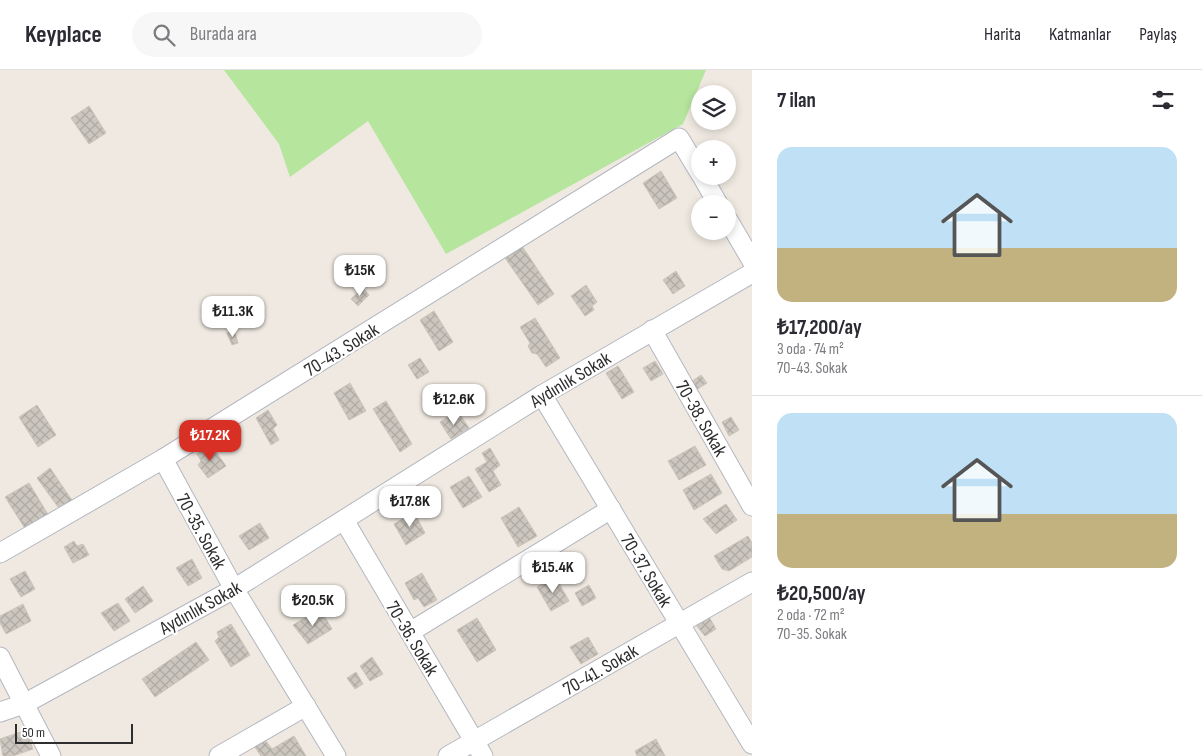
<!DOCTYPE html>
<html lang="tr">
<head>
<meta charset="utf-8">
<style>
  :root { --surface:#fff; --page:#f7f7f7; --text:#2b2b33; --muted:#7c7c81; --line:#e1e1e2; --accent:#d93025 }
  body { margin:0; font-family:"Sofia Sans Condensed",sans-serif; background:var(--page); color:var(--text); height:100vh; display:flex; flex-direction:column; font-size:19px; white-space:nowrap }
  * { box-sizing:border-box; margin:0 }
  p { font-size:16px; color:var(--muted) }
  .icon { flex:none; width:28px; height:28px; fill:none; stroke:currentColor; stroke-width:2; stroke-linecap:round; stroke-linejoin:round }
  .map { position:relative; flex:1; overflow:hidden }
  .details { display:flex; flex-direction:column; background:var(--surface); width:450px }
  .details>* { flex:none }
  .buttons { position:absolute; left:691px; top:15px; display:grid; gap:10px }
  .buttons a { display:grid; place-items:center; width:45px; height:45px; border-radius:50%; background:var(--surface); box-shadow:0 2px 8px #0003; font-size:25px }
  .scale { position:absolute; left:15px; bottom:12px; width:118px; box-sizing:border-box; padding-left:5px; border:2px solid #2e2e2e; border-top:0; font-size:14px; line-height:18px; white-space:nowrap; color:#2e2e2e; -webkit-text-stroke:4px #fff; paint-order:stroke }
  .price { position:absolute; translate:-50% -42px; padding:0 11px; border-radius:10px; background:#fff; color:#222; font-size:16px; line-height:32px; filter:drop-shadow(0 1px 2px #0008) }
  .price::after { content:''; position:absolute; left:50%; top:30px; width:15px; height:11px; margin-left:-8px; background:inherit; clip-path:polygon(0 0,100% 0,50% 100%) }
  .price.selected { background:var(--accent); color:#fff }
  ul { padding:0; list-style:none }
  li { display:grid; align-content:center; gap:10px; height:265px; padding:0 25px }
  li+li { border-top:1px solid var(--line) }
  li span { display:grid; place-items:center; height:155px; border-radius:15px; color:#555 }
  li>.icon { margin-inline-start:auto }
  span .icon { width:90px; height:90px; fill:#fffc; stroke-width:1 }
  li b { font-size:21px }
  h2 { display:flex; justify-content:space-between; align-items:center; height:60px; padding:0 25px; font-size:21px }
  header { display:flex; align-items:center; gap:30px; box-sizing:border-box; height:70px; padding:0 25px; background:var(--surface); border-bottom:1px solid var(--line) }
  header strong { font-size:24px }
  nav { display:flex; gap:28px; margin-inline-start:auto; font-size:18px }
  .search { width:350px; height:45px; background:var(--page); display:flex; align-items:center; gap:12px; box-sizing:border-box; padding:0 18px; border-radius:28px; color:var(--muted); font-size:19px }
  main { display:flex; flex:1; min-height:0 }
  .map>svg:first-child { display:block }
  .green { fill:#b6e59e }
  .building { fill:url(#building-cross-hatch); stroke:#cbc5ba }
  .lines { fill:none; stroke-linecap:round; stroke-linejoin:round }
  .minor-casing { stroke:#b4b7c1; stroke-width:21 }
  .minor { stroke:#fff; stroke-width:19 }
  .labels { text-anchor:middle; stroke-width:4.5; stroke-linejoin:round; paint-order:stroke }
  .street-label { font-size:19px; fill:#2e2e2e; stroke:#fff }
</style>
</head>
<body>
<header>
<strong>Keyplace</strong>
<div class="search"><svg class="icon" aria-label="search" viewBox="0 0 24 24"><circle cx="10" cy="10" r="6"/><path d="M15 15l6 6"/></svg>Burada ara</div>
<nav><a>Harita</a><a>Katmanlar</a><a>Paylaş</a></nav>
</header>
<main>
<div class="map">
<svg width="752" height="686" viewBox="0 0 752 686">
  <defs>
    <pattern id="building-cross-hatch" width="8" height="8" patternUnits="userSpaceOnUse" patternTransform="scale(1.25)"><rect width="8" height="8" fill="#cbc7bf"/><path d="M0 0l8 8M0 8l8-8" fill="none" stroke="#afaba4"/></pattern>
  </defs>
  <rect width="100%" height="100%" fill="#efe9e1"/>
  <path class="green" d="M224,0H706L683,54L446,184L368,51L290,107L279,74Z"/>
  <g class="building">
    <path d="M89,36L106,63L89,74L71,48Z"/>
    <path d="M661,101L677,128L659,139L643,113Z"/>
    <path d="M522,176L554,224L538,235L505,188Z"/>
    <path d="M676,201L685,216L673,224L663,210Z"/>
    <path d="M586,215L597,232L592,236L594,240L585,246L571,226Z"/>
    <path d="M363,218L369,225L358,236L351,229Z"/>
    <path d="M434,241L453,272L439,281L420,250Z"/>
    <path d="M535,248L560,288L546,297L537,284L532,283L528,276L530,273L520,257Z"/>
    <path d="M234,260L238,273L232,275L227,263Z"/>
    <path d="M420,288L429,302L417,309L408,295Z"/>
    <path d="M655,291L663,304L651,311L643,298Z"/>
    <path d="M618,296L634,322L622,329L606,303Z"/>
    <path d="M701,305L707,313L696,320L691,312Z"/>
    <path d="M350,313L366,341L349,350L334,323Z"/>
    <path d="M386,331L412,374L400,382L373,339Z"/>
    <path d="M37,335L56,365L38,377L19,347Z"/>
    <path d="M268,340L277,355L273,359L279,370L271,375L256,348Z"/>
    <path d="M451,345L455,350L461,346L469,358L451,369L440,352Z"/>
    <path d="M731,347L739,360L729,366L722,352Z"/>
    <path d="M211,375L226,396L208,408L198,395L201,391L197,384Z"/>
    <path d="M695,376L706,395L679,410L668,391Z"/>
    <path d="M490,378L500,395L493,401L501,415L489,422L475,399L487,392L482,383Z"/>
    <path d="M50,398L76,436L68,441L63,434L58,437L37,408Z"/>
    <path d="M711,404L722,423L694,440L683,420Z"/>
    <path d="M469,406L482,427L463,438L450,417Z"/>
    <path d="M29,413L49,446L26,460L5,427Z"/>
    <path d="M726,434L737,450L716,464L703,449Z"/>
    <path d="M519,437L537,466L518,477L501,448Z"/>
    <path d="M414,442L425,463L406,475L394,454Z"/>
    <path d="M260,453L269,468L249,480L239,466Z"/>
    <path d="M748,466L752,473V487L729,501L722,499L714,486Z"/>
    <path d="M74,471L77,476L83,474L89,485L73,493L64,477Z"/>
    <path d="M192,489L202,508L188,516L176,498Z"/>
    <path d="M25,501L35,519L21,527L10,509Z"/>
    <path d="M422,503L437,530L424,537L418,528L414,530L405,513Z"/>
    <path d="M555,506L569,531L551,541L537,517Z"/>
    <path d="M589,515L596,528L582,536L575,523Z"/>
    <path d="M143,516L153,531L135,543L125,529Z"/>
    <path d="M118,533L130,551L114,561L101,543Z"/>
    <path d="M23,534L31,551L6,564L0,553V546Z"/>
    <path d="M320,539L332,559L308,574L293,555Z"/>
    <path d="M709,547L716,559L705,566L696,555Z"/>
    <path d="M477,548L496,580L477,592L457,560Z"/>
    <path d="M231,554L250,585L231,597L215,571L219,567L217,562Z"/>
    <path d="M588,567L598,584L581,594L570,577Z"/>
    <path d="M196,572L209,590L155,627L142,609Z"/>
    <path d="M372,587L383,604L370,611L360,596Z"/>
    <path d="M356,602L363,614L355,619L347,608Z"/>
    <path d="M26,660L33,679L13,686H3L0,669Z"/>
    <path d="M294,666L306,686H261L254,676L265,670L272,679Z"/>
    <path d="M656,669L665,686H637L635,681Z"/>
  </g>
  <g class="lines">
    <defs>
      <g id="minor">
        <path d="M702,106L718,134"/>
        <path d="M728,150L752,191"/>
        <path d="M652,260L752,436"/>
        <path d="M542,325L752,674"/>
        <path d="M163,389L234,519L336,686"/>
        <path d="M344,450L483,686"/>
        <path d="M0,483L163,389L679,68L700,103"/>
        <path d="M410,562L611,439"/>
        <path d="M0,587L51,686"/>
        <path d="M0,642L24,634L234,519L542,325L752,203"/>
        <path d="M219,686L306,636"/>
        <path d="M448,686L752,512"/>
      </g>
    </defs>
    <use href="#minor" class="minor-casing"/>
    <use href="#minor" class="minor"/>
  </g>
  <g class="labels">
    <g class="street-label">
      <text transform="translate(341 279) rotate(-32)" y="7">70-43. Sokak</text>
      <text transform="translate(570 309) rotate(-31)" y="7">Aydınlık Sokak</text>
      <text transform="translate(702 348) rotate(60)" y="7">70-38. Sokak</text>
      <text transform="translate(202 461) rotate(61)" y="7">70-35. Sokak</text>
      <text transform="translate(647 500) rotate(59)" y="7">70-37. Sokak</text>
      <text transform="translate(200 537) rotate(-29)" y="7">Aydınlık Sokak</text>
      <text transform="translate(413 568) rotate(59)" y="7">70-36. Sokak</text>
      <text transform="translate(600 599) rotate(-30)" y="7">70-41. Sokak</text>
    </g>
  </g>
</svg>
<div class="buttons">
<a><svg class="icon" aria-label="layers" viewBox="0 0 24 24"><path d="M12 4l9 5-9 5-9-5zM3 14l9 5 9-5"/></svg></a>
<a>+</a>
<a>−</a>
</div>
<div class="scale">50 m</div>
<b class="price" style="left:360px;top:227px">₺15K</b>
<b class="price" style="left:233px;top:268px">₺11.3K</b>
<b class="price" style="left:454px;top:356px">₺12.6K</b>
<b class="price selected" style="left:210px;top:392px">₺17.2K</b>
<b class="price" style="left:410px;top:458px">₺17.8K</b>
<b class="price" style="left:553px;top:524px">₺15.4K</b>
<b class="price" style="left:313px;top:557px">₺20.5K</b>
</div>
<section class="details">
<h2>7 ilan<svg class="icon" aria-label="filters" viewBox="0 0 24 24"><path d="M4 7h16M4 17h16"/><circle cx="9" cy="7" r="2"/><circle cx="15" cy="17" r="2"/></svg></h2>
<ul>
<li><span style="background:linear-gradient(#bfe0f5 65%,#c2b280 0)"><svg class="icon" aria-label="home" viewBox="0 0 24 24"><path d="M3 11l9-7 9 7M6 9v11h12V9"/></svg></span><div><b>₺17,200/ay</b><p>3 oda · 74 m²</p><p>70-43. Sokak</p></div></li>
<li><span style="background:linear-gradient(#bfe0f5 65%,#c2b280 0)"><svg class="icon" aria-label="home" viewBox="0 0 24 24"><path d="M3 11l9-7 9 7M6 9v11h12V9"/></svg></span><div><b>₺20,500/ay</b><p>2 oda · 72 m²</p><p>70-35. Sokak</p></div></li>
</ul>
</section>
</main>
</body>
</html>
